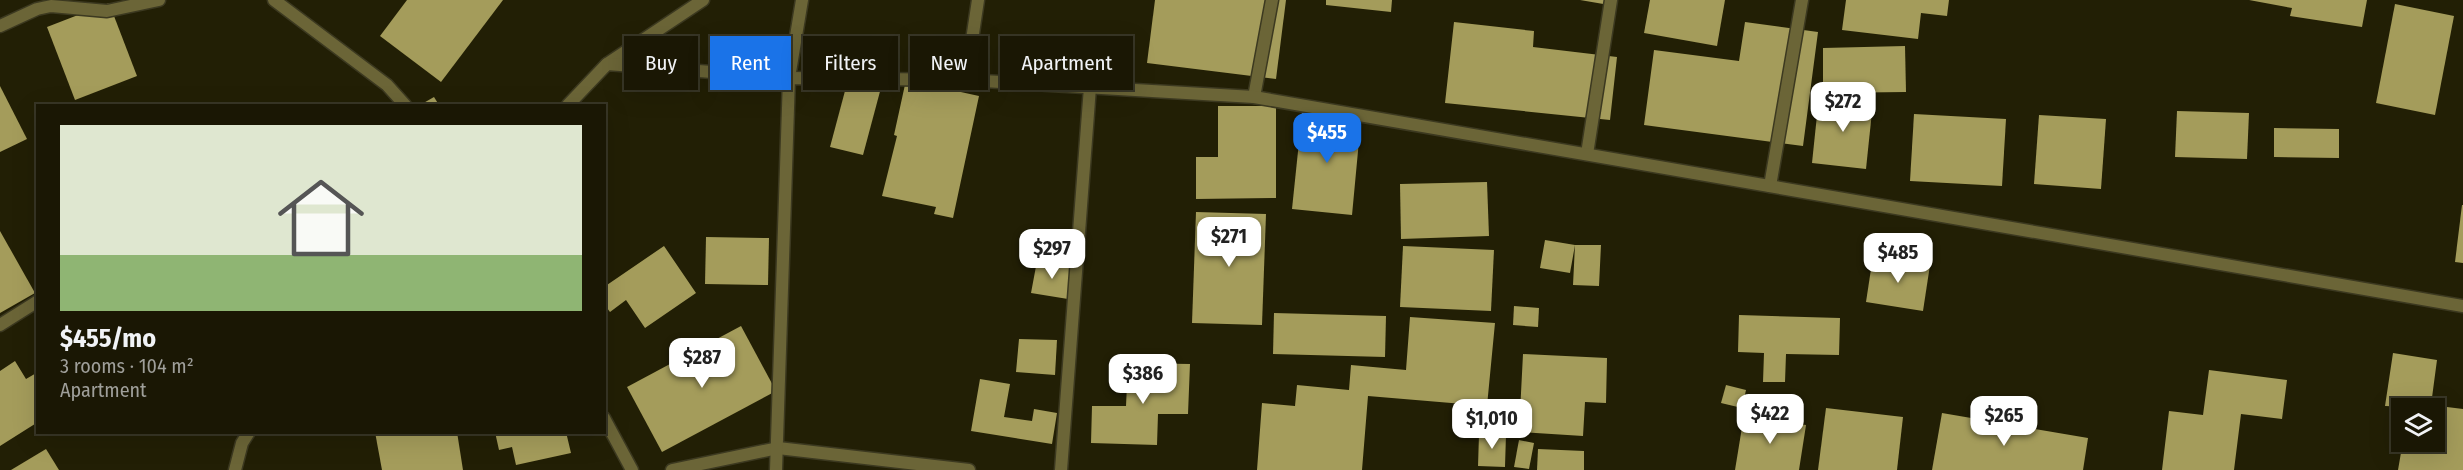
<!DOCTYPE html>
<html lang="en">
<head>
<meta charset="utf-8">
<style>
  :root { --surface:#1a1704; --page:#272413; --text:#f1f3f6; --muted:#9f9f9a; --line:#383626; --accent:#1a73e8 }
  body { margin:0; font-family:"Fira Sans Condensed",sans-serif; background:var(--page); color:var(--text); height:100vh; display:flex; flex-direction:column; font-size:22px; white-space:nowrap }
  * { box-sizing:border-box; margin:0 }
  p { font-size:20px; color:var(--muted) }
  .icon { flex:none; width:33px; height:33px; fill:none; stroke:currentColor; stroke-width:2; stroke-linecap:round; stroke-linejoin:round }
  .map { position:relative; flex:1; overflow:hidden }
  .drawer { position:absolute; left:36px; top:104px; width:570px; height:330px; display:flex; flex-direction:column; background:var(--surface); border-radius:0px; box-shadow:0 6px 24px #0002,0 0 0 2px var(--line) }
  .drawer>* { flex:none }
  .hud { position:absolute; left:624px; top:36px; width:570px; height:54px; display:flex; gap:12px }
  .tools { position:absolute; left:2391px; top:398px; display:grid; gap:12px }
  .tools a { display:grid; place-items:center; width:54px; height:54px; border-radius:0px; background:var(--surface); box-shadow:0 6px 24px #0002,0 0 0 2px var(--line); font-size:30px }
  .price { position:absolute; translate:-50% -51px; padding:0 14px; border-radius:12px; background:#fff; color:#222; font-size:20px; line-height:39px; filter:drop-shadow(0 2px 3px #0008) }
  .price::after { content:''; position:absolute; left:50%; top:36px; width:18px; height:14px; margin-left:-9px; background:inherit; clip-path:polygon(0 0,100% 0,50% 100%) }
  .price.on { background:var(--accent); color:#fff }
  ul { padding:0; list-style:none }
  li { display:grid; align-content:center; gap:12px; height:318px; padding:0 24px }
  li+li { border-top:2px solid var(--line) }
  li span { display:grid; place-items:center; height:186px; border-radius:0px; color:#555 }
  li>.icon { margin-inline-start:auto }
  span .icon { width:108px; height:108px; fill:#fffc; stroke-width:1 }
  li b { font-size:26px }
  .chip { padding:0 21px; border-radius:0px; background:var(--surface); box-shadow:0 6px 24px #0002,0 0 0 2px var(--line); font-size:21px; line-height:54px }
  .chip.on { background:var(--accent); color:#fff }
  .map>svg:first-child { display:block }
  .building { fill:#a49c5b }
  .lines { fill:none; stroke-linecap:round; stroke-linejoin:round }
  .minor-casing { stroke:#3c3920; stroke-width:15 }
  .minor { stroke:#6b6537; stroke-width:12 }
</style>
</head>
<body>
<div class="map">
<svg width="2463" height="470" viewBox="0 0 2463 470">
  <rect width="100%" height="100%" fill="#221f05"/>
  <g class="building">
    <path d="M407,0H503L441,82L380,36Z"/>
    <path d="M1155,0H1286L1276,79L1147,63Z"/>
    <path d="M1326,0H1392L1391,12L1326,5Z"/>
    <path d="M1580,0H1616L1615,6Z"/>
    <path d="M1650,0H1725L1717,46L1644,33Z"/>
    <path d="M1846,0H1949L1947,16L1921,13L1918,39L1842,30Z"/>
    <path d="M2249,0H2367L2362,27L2290,16L2292,8Z"/>
    <path d="M109,3L137,76L75,100L47,27Z"/>
    <path d="M2395,4L2454,16L2435,115L2376,103Z"/>
    <path d="M1454,22L1534,31L1533,47L1617,57L1610,120L1445,103Z"/>
    <path d="M1745,22L1818,32L1803,146L1644,125L1654,50L1739,61Z"/>
    <path d="M1905,46L1906,92L1823,93V48Z"/>
    <path d="M849,76L882,84L863,155L830,147Z"/>
    <path d="M906,80L979,96L953,218L934,214L936,207L882,196L897,136L894,135Z"/>
    <path d="M0,86L27,139L0,152Z"/>
    <path d="M1819,96L1873,102L1866,169L1812,163Z"/>
    <path d="M434,97L439,105H420Z"/>
    <path d="M1218,106H1276V198L1196,199V157H1218Z"/>
    <path d="M2177,111L2249,113L2247,159L2175,157Z"/>
    <path d="M1302,113L1361,119L1352,215L1292,209Z"/>
    <path d="M1914,114L2006,119L2002,186L1910,181Z"/>
    <path d="M2039,115L2106,119L2101,189L2034,184Z"/>
    <path d="M2274,128L2339,129V158L2274,157Z"/>
    <path d="M1487,182L1489,236L1401,239L1400,184Z"/>
    <path d="M2462,205H2463V263L2455,262Z"/>
    <path d="M1196,212L1266,214L1262,325L1192,323Z"/>
    <path d="M0,231L35,293L0,313Z"/>
    <path d="M706,237L769,238L768,285L705,284Z"/>
    <path d="M1545,240L1575,245H1601L1599,286L1573,285L1575,245L1570,273L1540,268Z"/>
    <path d="M664,246L696,293L645,328L626,300L610,312L604,304V287Z"/>
    <path d="M1403,246L1494,250L1491,311L1400,307Z"/>
    <path d="M1873,256L1930,265L1923,311L1866,302Z"/>
    <path d="M1037,261L1073,268L1068,299L1031,293Z"/>
    <path d="M1514,306L1539,308L1538,327L1513,325Z"/>
    <path d="M1274,313L1386,316L1385,357L1273,354Z"/>
    <path d="M1739,315L1840,318L1839,355L1786,354L1785,382H1763L1764,353L1738,352Z"/>
    <path d="M1410,317L1495,323L1487,406L1368,396L1362,470H1257L1262,403L1295,406L1297,385L1349,390L1351,365L1406,370Z"/>
    <path d="M741,326L776,391L662,452L627,387Z"/>
    <path d="M1019,339L1057,340L1055,375L1016,372Z"/>
    <path d="M2393,353L2437,360L2431,405L2463,409V470H2398L2403,441H2434V408L2385,406Z"/>
    <path d="M1523,354L1607,358L1606,403L1585,402L1583,436L1519,432Z"/>
    <path d="M15,361L26,379L38,372V422L0,446V371Z"/>
    <path d="M1128,363L1190,364L1188,414H1158L1157,445L1091,443L1092,406H1126Z"/>
    <path d="M2209,370L2287,380L2282,419L2241,414L2234,470H2162L2169,411L2203,415Z"/>
    <path d="M980,379L1010,384L1004,417L1032,421L1034,409L1057,413L1052,444L971,431Z"/>
    <path d="M1726,385L1746,390L1742,408L1721,403Z"/>
    <path d="M1826,408L1903,417L1897,470H1818Z"/>
    <path d="M1942,413L2088,438L2083,470H1932Z"/>
    <path d="M1744,415L1806,425L1799,470H1735Z"/>
    <path d="M375,432H457L463,470H382Z"/>
    <path d="M495,432H566L571,453L516,465L512,447L499,450Z"/>
    <path d="M1479,434H1506L1505,467L1478,466Z"/>
    <path d="M1519,440L1534,443L1529,469L1514,467Z"/>
    <path d="M46,449L59,470H11Z"/>
    <path d="M1538,449L1584,451V470H1537Z"/>
  </g>
  <g class="lines">
    <defs>
      <g id="minor">
        <path d="M274,0L387,85L405,105"/>
        <path d="M0,26L37,9L51,6L107,11L159,0"/>
        <path d="M607,64L703,0"/>
        <path d="M966,80L978,0"/>
        <path d="M1254,97L1272,0"/>
        <path d="M568,105L607,64L789,78L802,0"/>
        <path d="M1587,154L1611,0"/>
        <path d="M1770,186L1802,0"/>
        <path d="M0,325L38,301"/>
        <path d="M604,418L632,470"/>
        <path d="M235,470L242,443L249,432"/>
        <path d="M672,470L778,448L969,470"/>
        <path d="M776,470L789,78L966,80L1254,97L2463,306"/>
        <path d="M1061,470L1090,87"/>
      </g>
    </defs>
    <use href="#minor" class="minor-casing"/>
    <use href="#minor" class="minor"/>
  </g>
</svg>
<div class="tools">
<a><svg class="icon" aria-label="layers" viewBox="0 0 24 24"><path d="M12 4l9 5-9 5-9-5zM3 14l9 5 9-5"/></svg></a>
</div>
<b class="price" style="left:1843px;top:133px">$272</b>
<b class="price on" style="left:1327px;top:164px">$455</b>
<b class="price" style="left:1229px;top:268px">$271</b>
<b class="price" style="left:1052px;top:280px">$297</b>
<b class="price" style="left:1898px;top:284px">$485</b>
<b class="price" style="left:702px;top:389px">$287</b>
<b class="price" style="left:1143px;top:405px">$386</b>
<b class="price" style="left:1770px;top:445px">$422</b>
<b class="price" style="left:2004px;top:447px">$265</b>
<b class="price" style="left:1492px;top:450px">$1,010</b>
<div class="hud">
<a class="chip">Buy</a>
<a class="chip on">Rent</a>
<a class="chip">Filters</a>
<a class="chip">New</a>
<a class="chip">Apartment</a>
</div>
<section class="drawer">
<ul>
<li><span style="background:linear-gradient(#dfe7d0 70%,#8fb573 0)"><svg class="icon" aria-label="home" viewBox="0 0 24 24"><path d="M3 11l9-7 9 7M6 9v11h12V9"/></svg></span><div><b>$455/mo</b><p>3 rooms · 104 m²</p><p>Apartment</p></div></li>
</ul>
</section>
</div>
</body>
</html>
